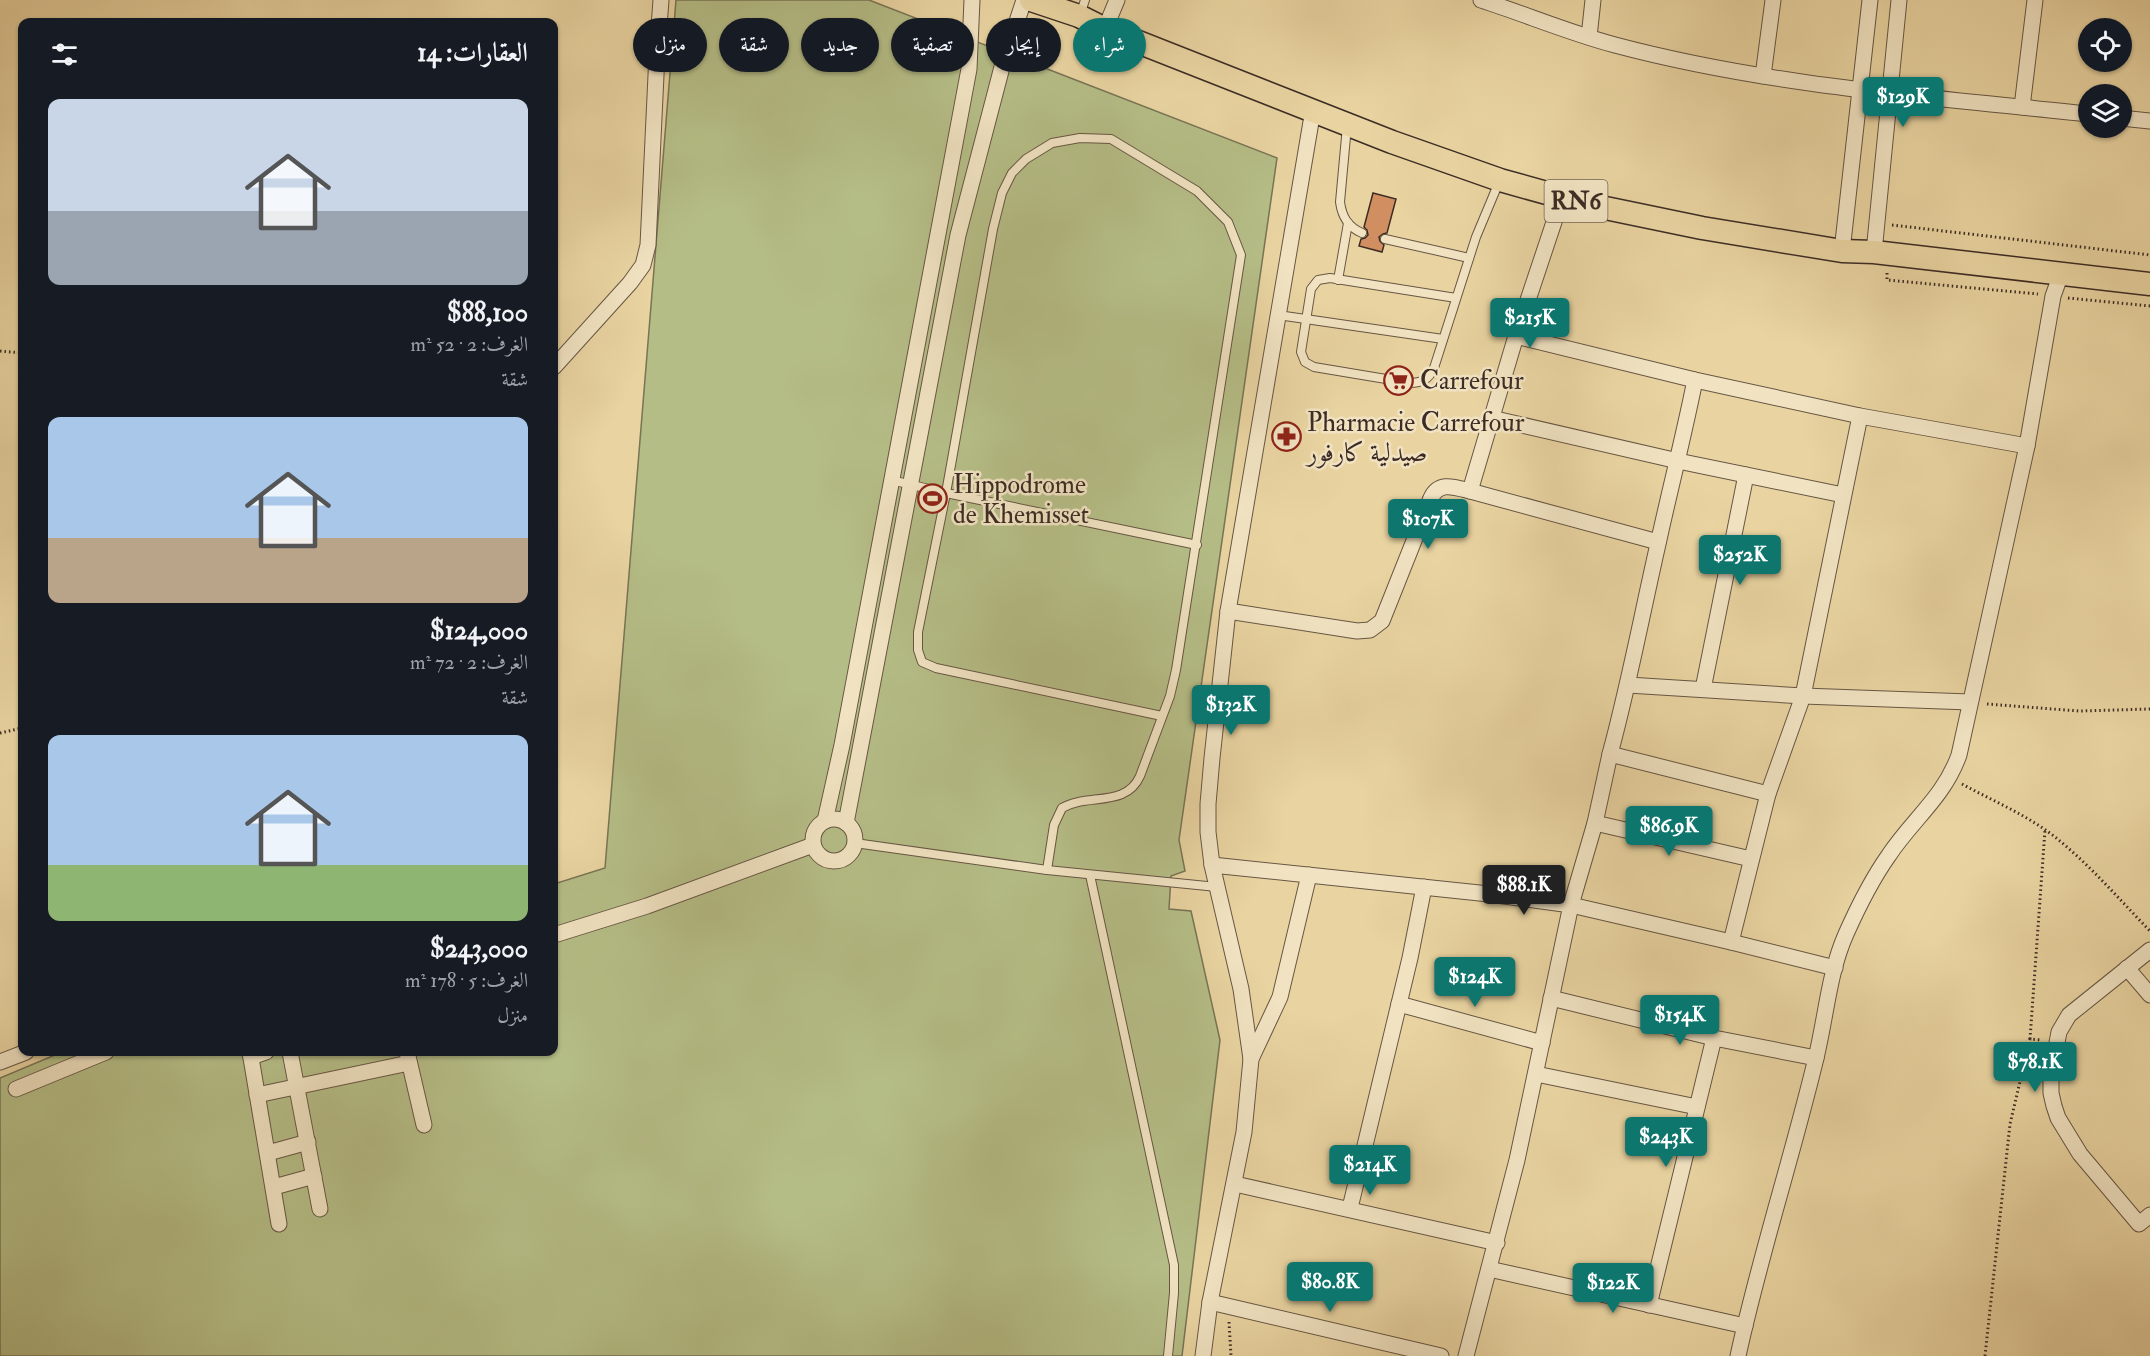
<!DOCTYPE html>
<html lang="ar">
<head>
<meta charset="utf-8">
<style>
  :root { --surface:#171b24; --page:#242831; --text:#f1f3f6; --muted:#9ea1a6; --accent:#0f766e }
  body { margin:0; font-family:"IM FELL Double Pica",Amiri,serif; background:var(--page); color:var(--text); direction:rtl; height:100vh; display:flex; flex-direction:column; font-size:22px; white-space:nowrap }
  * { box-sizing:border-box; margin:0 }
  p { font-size:20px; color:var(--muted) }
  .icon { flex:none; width:33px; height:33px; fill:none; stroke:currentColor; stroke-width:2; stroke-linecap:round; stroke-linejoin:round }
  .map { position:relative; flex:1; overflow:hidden; direction:ltr }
  .details { position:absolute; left:18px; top:18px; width:540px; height:1038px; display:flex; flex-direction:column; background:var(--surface); border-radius:12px; box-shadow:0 2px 4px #0004; direction:rtl }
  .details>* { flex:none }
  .top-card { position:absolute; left:576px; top:18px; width:570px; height:54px; direction:rtl; display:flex; gap:12px }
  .controls { position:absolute; left:2078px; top:18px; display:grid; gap:12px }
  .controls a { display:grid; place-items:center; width:54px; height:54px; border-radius:50%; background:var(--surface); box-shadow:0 2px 4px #0004; font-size:30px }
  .price { position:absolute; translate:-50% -51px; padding:0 14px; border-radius:6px; background:var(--accent); color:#fff; font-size:20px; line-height:39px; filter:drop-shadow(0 2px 3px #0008) }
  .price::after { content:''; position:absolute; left:50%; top:36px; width:18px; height:14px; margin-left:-9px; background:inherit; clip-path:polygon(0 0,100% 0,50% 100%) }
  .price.on { background:#222; color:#fff }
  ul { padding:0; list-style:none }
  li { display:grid; align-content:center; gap:12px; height:318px; padding:0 30px }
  li span { display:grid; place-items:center; height:186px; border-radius:12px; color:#555 }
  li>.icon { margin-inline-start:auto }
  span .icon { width:108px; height:108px; fill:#fffc; stroke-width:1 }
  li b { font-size:26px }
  h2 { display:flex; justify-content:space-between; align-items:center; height:72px; padding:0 30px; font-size:26px }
  .pill { padding:0 21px; border-radius:27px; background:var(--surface); box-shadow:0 2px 4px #0004; font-size:21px; line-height:54px }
  .pill.on { background:var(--accent); color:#fff }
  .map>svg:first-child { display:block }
  .pitch { fill:#b5bd86; stroke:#787456; stroke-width:1.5 }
  .building { fill:#d18f61; stroke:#3c2c25; stroke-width:1.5 }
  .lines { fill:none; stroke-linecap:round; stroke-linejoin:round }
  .lane-casing { stroke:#675644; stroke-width:10 }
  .street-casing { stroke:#675644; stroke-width:17 }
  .primary-casing { stroke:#3c2c25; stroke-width:25 }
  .path { stroke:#3c2c25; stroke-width:3; stroke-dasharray:1.5 3; stroke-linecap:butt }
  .lane { stroke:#f1e3c2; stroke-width:8 }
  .street { stroke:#f1e3c2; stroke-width:15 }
  .primary { stroke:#e9d4a1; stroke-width:22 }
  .labels { text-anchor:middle; stroke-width:5; stroke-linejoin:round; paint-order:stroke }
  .shield { fill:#f1e3c2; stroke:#726354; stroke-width:1.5 }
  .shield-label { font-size:24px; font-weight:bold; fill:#3c2c25 }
  .poi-label { font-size:26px; fill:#3c2c25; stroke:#f1e3c2; text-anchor:start }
</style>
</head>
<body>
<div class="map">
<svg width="2150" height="1356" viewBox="0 0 2150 1356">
  <rect width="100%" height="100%" fill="#e9d4a1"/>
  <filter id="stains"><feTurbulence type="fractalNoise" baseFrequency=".00333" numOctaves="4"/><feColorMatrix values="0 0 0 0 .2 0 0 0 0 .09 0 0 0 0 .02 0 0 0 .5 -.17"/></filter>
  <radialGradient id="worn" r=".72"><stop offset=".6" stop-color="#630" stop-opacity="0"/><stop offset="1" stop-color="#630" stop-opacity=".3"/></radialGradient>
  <path class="pitch" d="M676,0H869L1277,158L1179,840L1185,871L1171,876L1169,909L1191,911L1220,1040L1182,1356H0V1078L62,1052H554V884L605,868Z"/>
  <path class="building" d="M1373,193L1396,199L1387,233L1383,234L1379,237L1380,241L1384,245L1382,252L1359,246L1361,239L1365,238L1368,235L1367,230L1364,227Z"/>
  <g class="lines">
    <defs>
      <g id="lane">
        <path d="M1080,15L1085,0"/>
        <path d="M1347,126L1340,202C1342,217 1348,227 1362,233"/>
        <path d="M1385,239L1469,258"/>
        <path d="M1338,280L1348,223"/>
        <path d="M1456,298L1330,278L1318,280L1311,289L1301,352L1305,362L1314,367L1410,383C1422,383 1429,379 1434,368L1476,237L1499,182"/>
        <path d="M1278,315L1443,339"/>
        <path d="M891,480L946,493L1197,545"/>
        <path d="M855,843L1047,870L1217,887"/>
        <path d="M1047,870L1054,825L1062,808C1087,793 1126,808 1140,776L1170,696L1176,670L1241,255L1228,222L1197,191L1111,139L1080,138L1052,143L1026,159L1012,173L1002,193L993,229L946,493L918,632V650L922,662L936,668L1162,716"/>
        <path d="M1090,875L1174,1265V1293L1168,1356"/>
      </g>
      <g id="street">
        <path d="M1481,0C1525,14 1569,33 1615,45C1769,86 1930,97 2088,114"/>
        <path d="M1105,29L1117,0"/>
        <path d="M1589,37L1593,0"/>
        <path d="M1763,76L1773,0"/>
        <path d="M2022,107L2035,0"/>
        <path d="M2121,118L2150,121"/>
        <path d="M1842,251L1870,0"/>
        <path d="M1874,252L1899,0"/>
        <path d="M1516,336L1695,380L1860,416L2027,446"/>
        <path d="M554,367L630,283L643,265L648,245L657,54L661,0"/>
        <path d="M1491,418L1678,461L1843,495"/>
        <path d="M1470,491L1516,336L1562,198"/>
        <path d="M1228,611L1357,631L1370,630L1382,621L1431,498C1439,481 1454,487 1470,491L1658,542"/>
        <path d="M1628,685L1803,696L1970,702"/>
        <path d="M1703,689L1746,475"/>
        <path d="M1610,754C1629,684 1642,614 1658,544C1670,489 1684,435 1695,380"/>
        <circle cx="834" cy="840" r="21"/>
        <path d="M825,821L842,745L969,69L972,0"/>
        <path d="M846,823L958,235L1002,67L1024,0"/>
        <path d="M1595,823L1751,859"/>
        <path d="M1212,865L1489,894L1571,905L1731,942L1835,968"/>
        <path d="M554,935L647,906L813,845"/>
        <path d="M1731,942L1768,794L1803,696L1860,416"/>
        <path d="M2150,950L2069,1015L2059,1032L2051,1074V1093L2054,1106L2058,1118L2080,1154L2139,1224L2150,1215"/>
        <path d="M2127,968L2150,995"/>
        <path d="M1551,998L1714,1038L1816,1058"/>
        <path d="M1399,1004L1542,1043"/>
        <path d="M250,1052L279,1224"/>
        <path d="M290,1052L320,1209"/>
        <path d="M407,1052L424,1125"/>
        <path d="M251,1057L266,1052"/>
        <path d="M1251,1059L1280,997L1309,875"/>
        <path d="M0,1062L26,1052"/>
        <path d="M1536,1074L1697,1107"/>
        <path d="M16,1089L106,1052"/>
        <path d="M257,1095L409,1063"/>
        <path d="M268,1153L308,1142"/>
        <path d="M1235,1184L1497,1243"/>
        <path d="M274,1187L314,1176"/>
        <path d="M1350,1208L1410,958L1424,887"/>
        <path d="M1489,1269L1745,1326"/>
        <path d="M1210,1302L1441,1356"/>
        <path d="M1649,1305L1714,1038"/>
        <path d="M1203,1356L1210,1302L1244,1132L1251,1059L1241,989L1212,865L1208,832V804L1212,758L1228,611L1313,110"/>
        <path d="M1466,1356L1517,1160L1571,905L1595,823L1610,754L1768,794"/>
        <path d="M1738,1356C1760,1255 1792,1158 1816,1058C1826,1017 1829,972 1846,934C1858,907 1872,879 1889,855C1913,819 1944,797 1959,755L2027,446L2053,296L2061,274"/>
      </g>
      <path id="primary" d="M1031,0L1079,16L1105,29L1392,142L1500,180L1586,204L1702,228L1842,251L1874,252L2150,284"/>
    </defs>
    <use href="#lane" class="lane-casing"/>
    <use href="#street" class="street-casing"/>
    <use href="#primary" class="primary-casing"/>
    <g class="path">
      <path d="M1892,225L2150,255"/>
      <path d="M1887,273V280L2038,294"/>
      <path d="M2068,298L2150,306"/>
      <path d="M0,351L22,353"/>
      <path d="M1987,704L2079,711L2150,709"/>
      <path d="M0,733L22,728"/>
      <path d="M1962,784C1993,801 2027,815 2055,837C2089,864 2119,899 2150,931"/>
      <path d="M2030,1039L2045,830"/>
      <path d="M1229,1322L1231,1356"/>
      <path d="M1985,1356L2010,1124L2030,1039L2041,1040"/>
    </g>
    <use href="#lane" class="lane"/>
    <use href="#street" class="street"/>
    <use href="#primary" class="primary"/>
  </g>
  <defs>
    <symbol id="supermarket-ring" viewBox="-11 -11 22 22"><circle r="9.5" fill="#f1e3c2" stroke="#8f2418" stroke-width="1.5"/><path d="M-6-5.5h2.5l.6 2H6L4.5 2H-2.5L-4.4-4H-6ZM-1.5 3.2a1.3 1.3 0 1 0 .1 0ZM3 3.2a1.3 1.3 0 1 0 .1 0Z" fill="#8f2418"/></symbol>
    <symbol id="pharmacy-ring" viewBox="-11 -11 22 22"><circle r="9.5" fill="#f1e3c2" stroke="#8f2418" stroke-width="1.5"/><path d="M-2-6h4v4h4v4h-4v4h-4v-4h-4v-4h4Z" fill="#8f2418"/></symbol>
    <symbol id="stadium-ring" viewBox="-11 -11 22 22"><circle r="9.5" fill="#f1e3c2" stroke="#8f2418" stroke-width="1.5"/><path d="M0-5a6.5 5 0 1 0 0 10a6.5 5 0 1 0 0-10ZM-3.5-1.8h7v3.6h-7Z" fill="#8f2418"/></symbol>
  </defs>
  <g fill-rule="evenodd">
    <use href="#supermarket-ring" x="1382" y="364" width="33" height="33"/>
    <use href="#pharmacy-ring" x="1270" y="420" width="33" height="33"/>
    <use href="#stadium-ring" x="916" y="482" width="33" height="33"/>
  </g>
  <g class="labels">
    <rect class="shield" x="1544.5" y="180" width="63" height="42" rx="4.5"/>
    <g class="shield-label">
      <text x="1576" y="209">RN6</text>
    </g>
    <g class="poi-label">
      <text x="1420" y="389">Carrefour</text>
      <text x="1307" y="431">Pharmacie Carrefour<tspan x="1307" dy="30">صيدلية كارفور</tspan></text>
      <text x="953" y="493">Hippodrome<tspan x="953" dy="30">de Khemisset</tspan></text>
    </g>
  </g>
  <rect width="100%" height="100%" filter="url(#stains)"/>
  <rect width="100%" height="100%" fill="url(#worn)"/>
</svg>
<div class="controls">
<a><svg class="icon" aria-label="locate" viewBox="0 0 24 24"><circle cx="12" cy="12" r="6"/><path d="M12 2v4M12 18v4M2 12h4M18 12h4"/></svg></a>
<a><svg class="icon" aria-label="layers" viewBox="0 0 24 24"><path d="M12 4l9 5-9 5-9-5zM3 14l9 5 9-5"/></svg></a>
</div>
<b class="price" style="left:1903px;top:128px">$129K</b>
<b class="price" style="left:1530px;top:349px">$215K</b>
<b class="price" style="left:1428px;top:550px">$107K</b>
<b class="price" style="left:1740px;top:586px">$252K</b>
<b class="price" style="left:1231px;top:736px">$132K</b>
<b class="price" style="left:1669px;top:857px">$86.9K</b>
<b class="price on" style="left:1524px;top:916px">$88.1K</b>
<b class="price" style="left:1475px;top:1008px">$124K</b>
<b class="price" style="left:1680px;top:1046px">$154K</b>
<b class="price" style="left:2035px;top:1093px">$78.1K</b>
<b class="price" style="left:1666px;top:1168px">$243K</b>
<b class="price" style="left:1370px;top:1196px">$214K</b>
<b class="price" style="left:1330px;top:1313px">$80.8K</b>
<b class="price" style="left:1613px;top:1314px">$122K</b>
<div class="top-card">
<a class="pill on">شراء</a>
<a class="pill">إيجار</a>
<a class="pill">تصفية</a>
<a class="pill">جديد</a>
<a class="pill">شقة</a>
<a class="pill">منزل</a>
</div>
<section class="details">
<h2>العقارات: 14<svg class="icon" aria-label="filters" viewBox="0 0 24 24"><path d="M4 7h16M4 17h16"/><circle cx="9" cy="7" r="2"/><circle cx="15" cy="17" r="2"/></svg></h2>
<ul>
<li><span style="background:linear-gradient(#c9d6e8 60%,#9aa5b1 0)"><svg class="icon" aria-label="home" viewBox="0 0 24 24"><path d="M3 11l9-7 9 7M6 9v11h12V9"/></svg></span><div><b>$88,100</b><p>الغرف: 2 · 52 m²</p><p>شقة</p></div></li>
<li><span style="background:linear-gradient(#a9c7e8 65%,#b9a48a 0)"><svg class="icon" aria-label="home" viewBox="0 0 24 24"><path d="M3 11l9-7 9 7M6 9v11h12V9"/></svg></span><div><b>$124,000</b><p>الغرف: 2 · 72 m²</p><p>شقة</p></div></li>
<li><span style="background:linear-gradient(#a9c7e8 70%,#8fb573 0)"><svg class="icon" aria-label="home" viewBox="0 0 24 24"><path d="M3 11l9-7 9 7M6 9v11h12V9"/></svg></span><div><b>$243,000</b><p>الغرف: 5 · 178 m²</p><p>منزل</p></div></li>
</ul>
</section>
</div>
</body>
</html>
